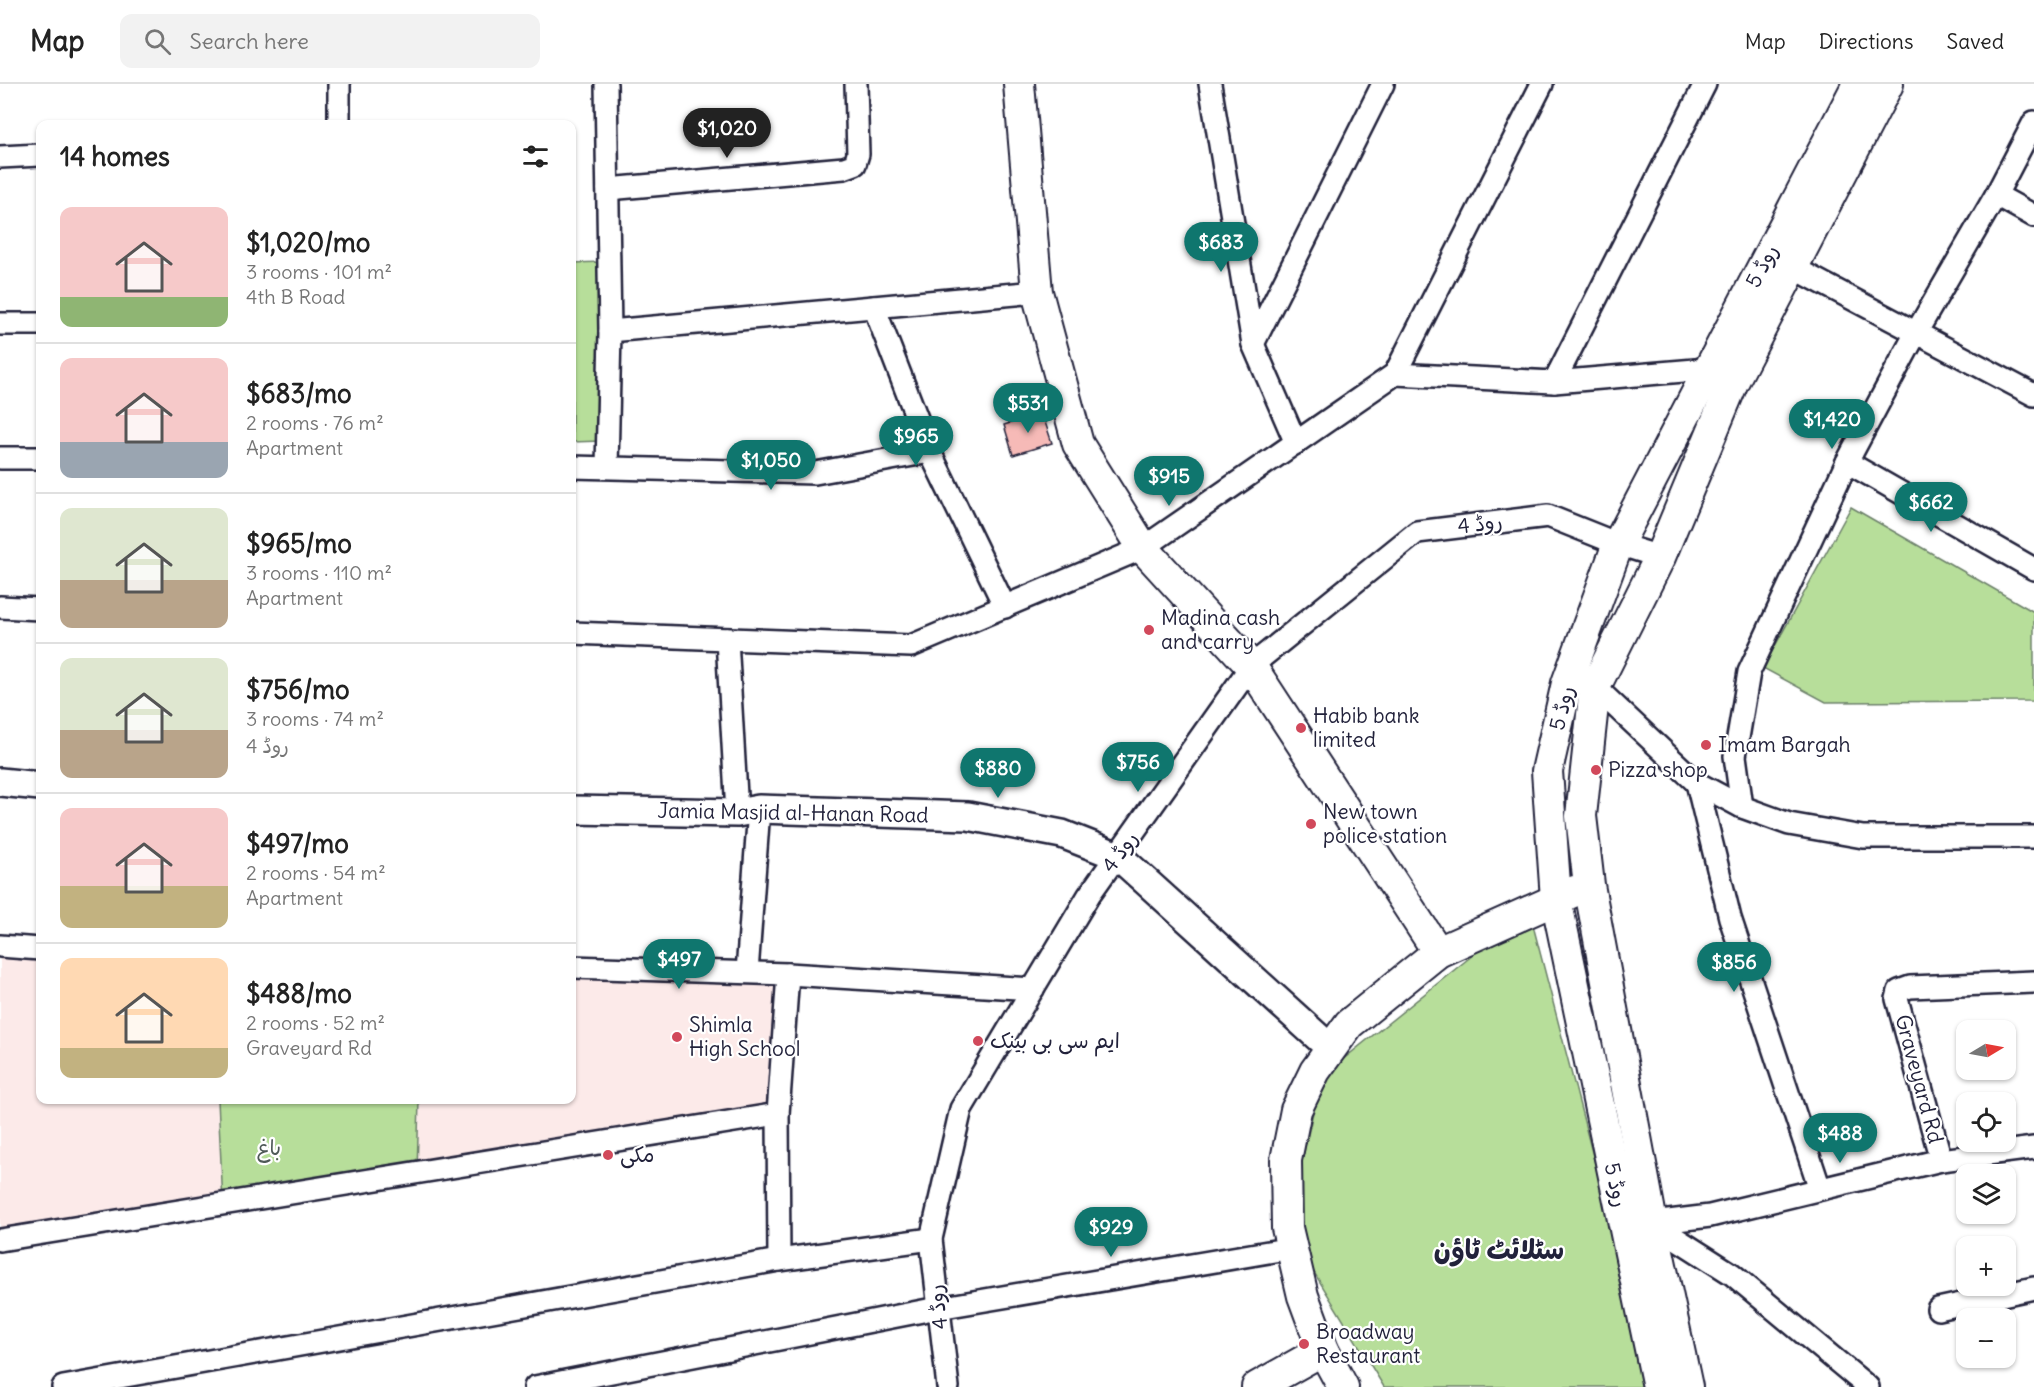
<!DOCTYPE html>
<html lang="en">
<head>
<meta charset="utf-8">
<style>
  :root { --surface:#fff; --page:#f2f2f2; --text:#222; --muted:#767676; --line:#e0e0e0; --accent:#0f766e }
  body { margin:0; font-family:Delius,"Playpen Sans Arabic",sans-serif; background:var(--page); color:var(--text); height:100vh; display:flex; flex-direction:column; font-size:22px; white-space:nowrap }
  * { box-sizing:border-box; margin:0 }
  p { font-size:20px; color:var(--muted) }
  .icon { flex:none; width:33px; height:33px; fill:none; stroke:currentColor; stroke-width:2; stroke-linecap:round; stroke-linejoin:round }
  .map { position:relative; flex:1; overflow:hidden }
  .side { position:absolute; left:36px; top:36px; width:540px; height:984px; display:flex; flex-direction:column; background:var(--surface); border-radius:12px; box-shadow:0 2px 4px #0004 }
  .side>* { flex:none }
  .needle { width:39px; rotate:80deg }
  .fabs { position:absolute; left:1956px; top:936px; display:grid; gap:12px }
  .fabs a { display:grid; place-items:center; width:60px; height:60px; border-radius:12px; background:var(--surface); box-shadow:0 2px 4px #0004; font-size:30px }
  .price { position:absolute; translate:-50% -51px; padding:0 14px; border-radius:21px; background:var(--accent); color:#fff; font-size:20px; line-height:39px; filter:drop-shadow(0 2px 3px #0008) }
  .price::after { content:''; position:absolute; left:50%; top:36px; width:18px; height:14px; margin-left:-9px; background:inherit; clip-path:polygon(0 0,100% 0,50% 100%) }
  .price.current { background:#222; color:#fff }
  ul { padding:0; list-style:none }
  li { display:flex; align-items:center; gap:18px; height:150px; padding:0 24px }
  li+li { border-top:2px solid var(--line) }
  li span { display:grid; place-items:center; flex:none; width:168px; height:120px; border-radius:12px; color:#555 }
  li>.icon { margin-inline-start:auto }
  span .icon { width:72px; height:72px; fill:#fffc; stroke-width:1 }
  li b { font-size:26px }
  h2 { display:flex; justify-content:space-between; align-items:center; height:72px; padding:0 24px; font-size:26px }
  header { display:flex; align-items:center; gap:36px; box-sizing:border-box; height:84px; padding:0 30px; background:var(--surface); border-bottom:2px solid var(--line) }
  header strong { font-size:28px }
  nav { display:flex; gap:33px; margin-inline-start:auto; font-size:21px }
  .search { width:420px; height:54px; background:var(--page); display:flex; align-items:center; gap:15px; box-sizing:border-box; padding:0 21px; border-radius:12px; color:var(--muted); font-size:22px }
  .map>svg:first-child { display:block }
  .built { fill:#fceae9 }
  .green { fill:#b7de9a; stroke:#6c806a; stroke-width:1.5 }
  .building { fill:#f6bab7; stroke:#22223b; stroke-width:1.5 }
  .lines { fill:none; stroke-linecap:round; stroke-linejoin:round }
  .minor-casing { stroke:#22223b; stroke-width:26 }
  .tertiary-casing { stroke:#22223b; stroke-width:32 }
  .secondary-casing { stroke:#22223b; stroke-width:34 }
  .minor { stroke:#fff; stroke-width:21 }
  .tertiary { stroke:#fff; stroke-width:27 }
  .secondary { stroke:#fff; stroke-width:30 }
  .poi-dot { fill:#d1495b; stroke:#fff; stroke-width:2 }
  .labels { text-anchor:middle; stroke-width:4.5; stroke-linejoin:round; paint-order:stroke }
  .street-label { font-size:21px; fill:#22223b; stroke:#fff }
  .poi-label { font-size:21px; fill:#22223b; stroke:#fff; text-anchor:start }
  .park-label { font-size:21px; fill:#4f5a58; stroke:#fff }
  .district-label { font-size:27px; font-weight:bold; fill:#22223b; stroke:#fff }
</style>
</head>
<body>
<header>
<strong>Map</strong>
<div class="search"><svg class="icon" aria-label="search" viewBox="0 0 24 24"><circle cx="10" cy="10" r="6"/><path d="M15 15l6 6"/></svg>Search here</div>
<nav><a>Map</a><a>Directions</a><a>Saved</a></nav>
</header>
<div class="map">
<svg width="2034" height="1303" viewBox="0 0 2034 1303">
  <rect width="100%" height="100%" fill="#fff"/>
  <filter id="ink" filterUnits="userSpaceOnUse"><feTurbulence type="fractalNoise" baseFrequency=".0167" numOctaves="2"/><feDisplacementMap in="SourceGraphic" scale="12" xChannelSelector="R" yChannelSelector="G"/><feConvolveMatrix kernelMatrix="1 2 1 2 8 2 1 2 1" color-interpolation-filters="sRGB"/></filter>
  <g filter="url(#ink)">
    <g class="built">
      <path d="M0,862L40,864V1016H218L223,1120L0,1156Z"/>
      <path d="M572,883L788,890L778,1030L417,1088L419,1016H572Z"/>
    </g>
    <g class="green">
      <path d="M602,178L601,357L572,358V179Z"/>
      <path d="M1851,423L2034,528V617L1826,618L1763,584Z"/>
      <path d="M1529,826L1653,1303H1384L1287,1144L1321,993Z"/>
      <path d="M218,1016H419L417,1088L223,1120Z"/>
    </g>
    <path class="building" d="M1042,329L1052,359L1013,371L1004,341Z"/>
    <g class="lines">
      <defs>
        <g id="minor">
          <path d="M339,0V40"/>
          <path d="M606,0L610,247L607,383"/>
          <path d="M1210,0L1253,260L1296,359"/>
          <path d="M0,73L40,71"/>
          <path d="M608,105L844,84L855,80L858,70L856,0"/>
          <path d="M1996,111L2034,132"/>
          <path d="M1794,184L2034,311"/>
          <path d="M874,223L930,368L1005,523"/>
          <path d="M0,240H40"/>
          <path d="M610,247L1037,208"/>
          <path d="M1253,260L1383,0"/>
          <path d="M1395,290L1542,0"/>
          <path d="M1554,298L1705,0"/>
          <path d="M0,374H40"/>
          <path d="M1847,378L2034,485"/>
          <path d="M572,383L815,389L930,368"/>
          <path d="M0,523L40,525"/>
          <path d="M572,549L911,562L1143,464L1395,290L1554,298L1707,285L1719,291"/>
          <path d="M727,555L737,729"/>
          <path d="M1595,603L1697,699L1742,723L1789,740L1863,753H2034"/>
          <path d="M1697,699L1730,834L1820,1105"/>
          <path d="M1742,723L1735,672L1749,588L1847,378L1917,247L1996,111L2034,38"/>
          <path d="M0,862L40,865"/>
          <path d="M572,883L788,890L1033,905"/>
          <path d="M747,888L759,725"/>
          <path d="M1941,1076L1897,915L1899,907L1910,903L2034,898"/>
          <path d="M1652,1139L1710,1132L1941,1076L2034,1064"/>
          <path d="M1652,1139L1732,1190L1868,1303"/>
          <path d="M0,1156L778,1030"/>
          <path d="M779,1176L778,1030L788,890"/>
          <path d="M1938,1225L2034,1204"/>
          <path d="M63,1303L779,1176L931,1155"/>
          <path d="M535,1303L938,1224L1292,1164"/>
          <path d="M948,1303L931,1155L961,1025L1089,811L1251,582L1417,448L1548,432L1618,460L1660,473"/>
        </g>
        <g id="tertiary">
          <path d="M0,698L40,702"/>
          <path d="M572,726L737,729L759,725L968,732L1062,750L1118,772L1330,964"/>
        </g>
        <g id="secondary">
          <path d="M1019,0L1037,208L1078,360L1143,464L1251,582L1438,868"/>
          <path d="M1257,1303L1323,1266"/>
          <path d="M1343,1303L1323,1266L1303,1212L1287,1144L1286,1076L1296,1026L1315,987L1349,940L1438,868L1575,807"/>
          <path d="M1658,1303L1556,815L1547,687L1567,599L1618,460L1858,0"/>
          <path d="M1687,1303L1652,1139L1589,801L1581,732L1595,603L1660,473L1733,298L1888,0"/>
        </g>
      </defs>
      <use href="#minor" class="minor-casing"/>
      <use href="#tertiary" class="tertiary-casing"/>
      <use href="#secondary" class="secondary-casing"/>
      <use href="#minor" class="minor"/>
      <use href="#tertiary" class="tertiary"/>
      <use href="#secondary" class="secondary"/>
    </g>
  </g>
  <g class="poi-dot">
    <circle cx="1149" cy="546" r="6"/>
    <circle cx="1301" cy="644" r="6"/>
    <circle cx="1706" cy="661" r="6"/>
    <circle cx="1596" cy="686" r="6"/>
    <circle cx="1311" cy="740" r="6"/>
    <circle cx="677" cy="953" r="6"/>
    <circle cx="978" cy="957" r="6"/>
    <circle cx="608" cy="1071" r="6"/>
    <circle cx="1304" cy="1260" r="6"/>
  </g>
  <g class="labels">
    <g class="street-label">
      <text transform="translate(1762 182) rotate(-62)" y="7">روڈ 5</text>
      <text transform="translate(1480 440) rotate(-7)" y="7">روڈ 4</text>
      <text transform="translate(1562 624) rotate(-76)" y="7">روڈ 5</text>
      <text transform="translate(793 729) rotate(1)" y="7">Jamia Masjid al-Hanan Road</text>
      <text transform="translate(1120 768) rotate(-54)" y="7">روڈ 4</text>
      <text transform="translate(1919 995) rotate(75)" y="7">Graveyard Rd</text>
      <text transform="translate(1616 1101) rotate(78)" y="7">روڈ 5</text>
      <text transform="translate(938 1223) rotate(-97)" y="7">روڈ 4</text>
    </g>
    <g class="poi-label">
      <text x="1161" y="541">Madina cash<tspan x="1161" dy="24">and carry</tspan></text>
      <text x="1313" y="639">Habib bank<tspan x="1313" dy="24">limited</tspan></text>
      <text x="1718" y="668">Imam Bargah</text>
      <text x="1608" y="693">Pizza shop</text>
      <text x="1323" y="735">New town<tspan x="1323" dy="24">police station</tspan></text>
      <text x="689" y="948">Shimla<tspan x="689" dy="24">High School</tspan></text>
      <text x="990" y="964">ایم سی بی بینک</text>
      <text x="620" y="1078">مکی</text>
      <text x="1316" y="1255">Broadway<tspan x="1316" dy="24">Restaurant</tspan></text>
    </g>
    <g class="park-label">
      <text x="269" y="1071">باغ</text>
    </g>
    <g class="district-label">
      <text x="1499" y="1175">سٹلائٹ ٹاؤن</text>
    </g>
  </g>
</svg>
<div class="fabs">
<a><svg class="needle" viewBox="-14 -14 28 28"><path d="M0-13l5 13h-10z" fill="#e53935"/><path d="M0 13l5-13h-10z" fill="#767676"/></svg></a>
<a><svg class="icon" aria-label="locate" viewBox="0 0 24 24"><circle cx="12" cy="12" r="6"/><path d="M12 2v4M12 18v4M2 12h4M18 12h4"/></svg></a>
<a><svg class="icon" aria-label="layers" viewBox="0 0 24 24"><path d="M12 4l9 5-9 5-9-5zM3 14l9 5 9-5"/></svg></a>
<a>+</a>
<a>−</a>
</div>
<b class="price current" style="left:727px;top:75px">$1,020</b>
<b class="price" style="left:1221px;top:189px">$683</b>
<b class="price" style="left:1028px;top:350px">$531</b>
<b class="price" style="left:1832px;top:366px">$1,420</b>
<b class="price" style="left:916px;top:383px">$965</b>
<b class="price" style="left:771px;top:407px">$1,050</b>
<b class="price" style="left:1169px;top:423px">$915</b>
<b class="price" style="left:1931px;top:449px">$662</b>
<b class="price" style="left:1138px;top:709px">$756</b>
<b class="price" style="left:998px;top:715px">$880</b>
<b class="price" style="left:679px;top:906px">$497</b>
<b class="price" style="left:1734px;top:909px">$856</b>
<b class="price" style="left:1840px;top:1080px">$488</b>
<b class="price" style="left:1111px;top:1174px">$929</b>
<section class="side">
<h2>14 homes<svg class="icon" aria-label="filters" viewBox="0 0 24 24"><path d="M4 7h16M4 17h16"/><circle cx="9" cy="7" r="2"/><circle cx="15" cy="17" r="2"/></svg></h2>
<ul>
<li><span style="background:linear-gradient(#f6c9c9 75%,#8fb573 0)"><svg class="icon" aria-label="home" viewBox="0 0 24 24"><path d="M3 11l9-7 9 7M6 9v11h12V9"/></svg></span><div><b>$1,020/mo</b><p>3 rooms · 101 m²</p><p>4th B Road</p></div></li>
<li><span style="background:linear-gradient(#f6c9c9 70%,#9aa5b1 0)"><svg class="icon" aria-label="home" viewBox="0 0 24 24"><path d="M3 11l9-7 9 7M6 9v11h12V9"/></svg></span><div><b>$683/mo</b><p>2 rooms · 76 m²</p><p>Apartment</p></div></li>
<li><span style="background:linear-gradient(#dfe7d0 60%,#b9a48a 0)"><svg class="icon" aria-label="home" viewBox="0 0 24 24"><path d="M3 11l9-7 9 7M6 9v11h12V9"/></svg></span><div><b>$965/mo</b><p>3 rooms · 110 m²</p><p>Apartment</p></div></li>
<li><span style="background:linear-gradient(#dfe7d0 60%,#b9a48a 0)"><svg class="icon" aria-label="home" viewBox="0 0 24 24"><path d="M3 11l9-7 9 7M6 9v11h12V9"/></svg></span><div><b>$756/mo</b><p>3 rooms · 74 m²</p><p>روڈ 4</p></div></li>
<li><span style="background:linear-gradient(#f6c9c9 65%,#c2b280 0)"><svg class="icon" aria-label="home" viewBox="0 0 24 24"><path d="M3 11l9-7 9 7M6 9v11h12V9"/></svg></span><div><b>$497/mo</b><p>2 rooms · 54 m²</p><p>Apartment</p></div></li>
<li><span style="background:linear-gradient(#ffd9b3 75%,#c2b280 0)"><svg class="icon" aria-label="home" viewBox="0 0 24 24"><path d="M3 11l9-7 9 7M6 9v11h12V9"/></svg></span><div><b>$488/mo</b><p>2 rooms · 52 m²</p><p>Graveyard Rd</p></div></li>
</ul>
</section>
</div>
</body>
</html>
